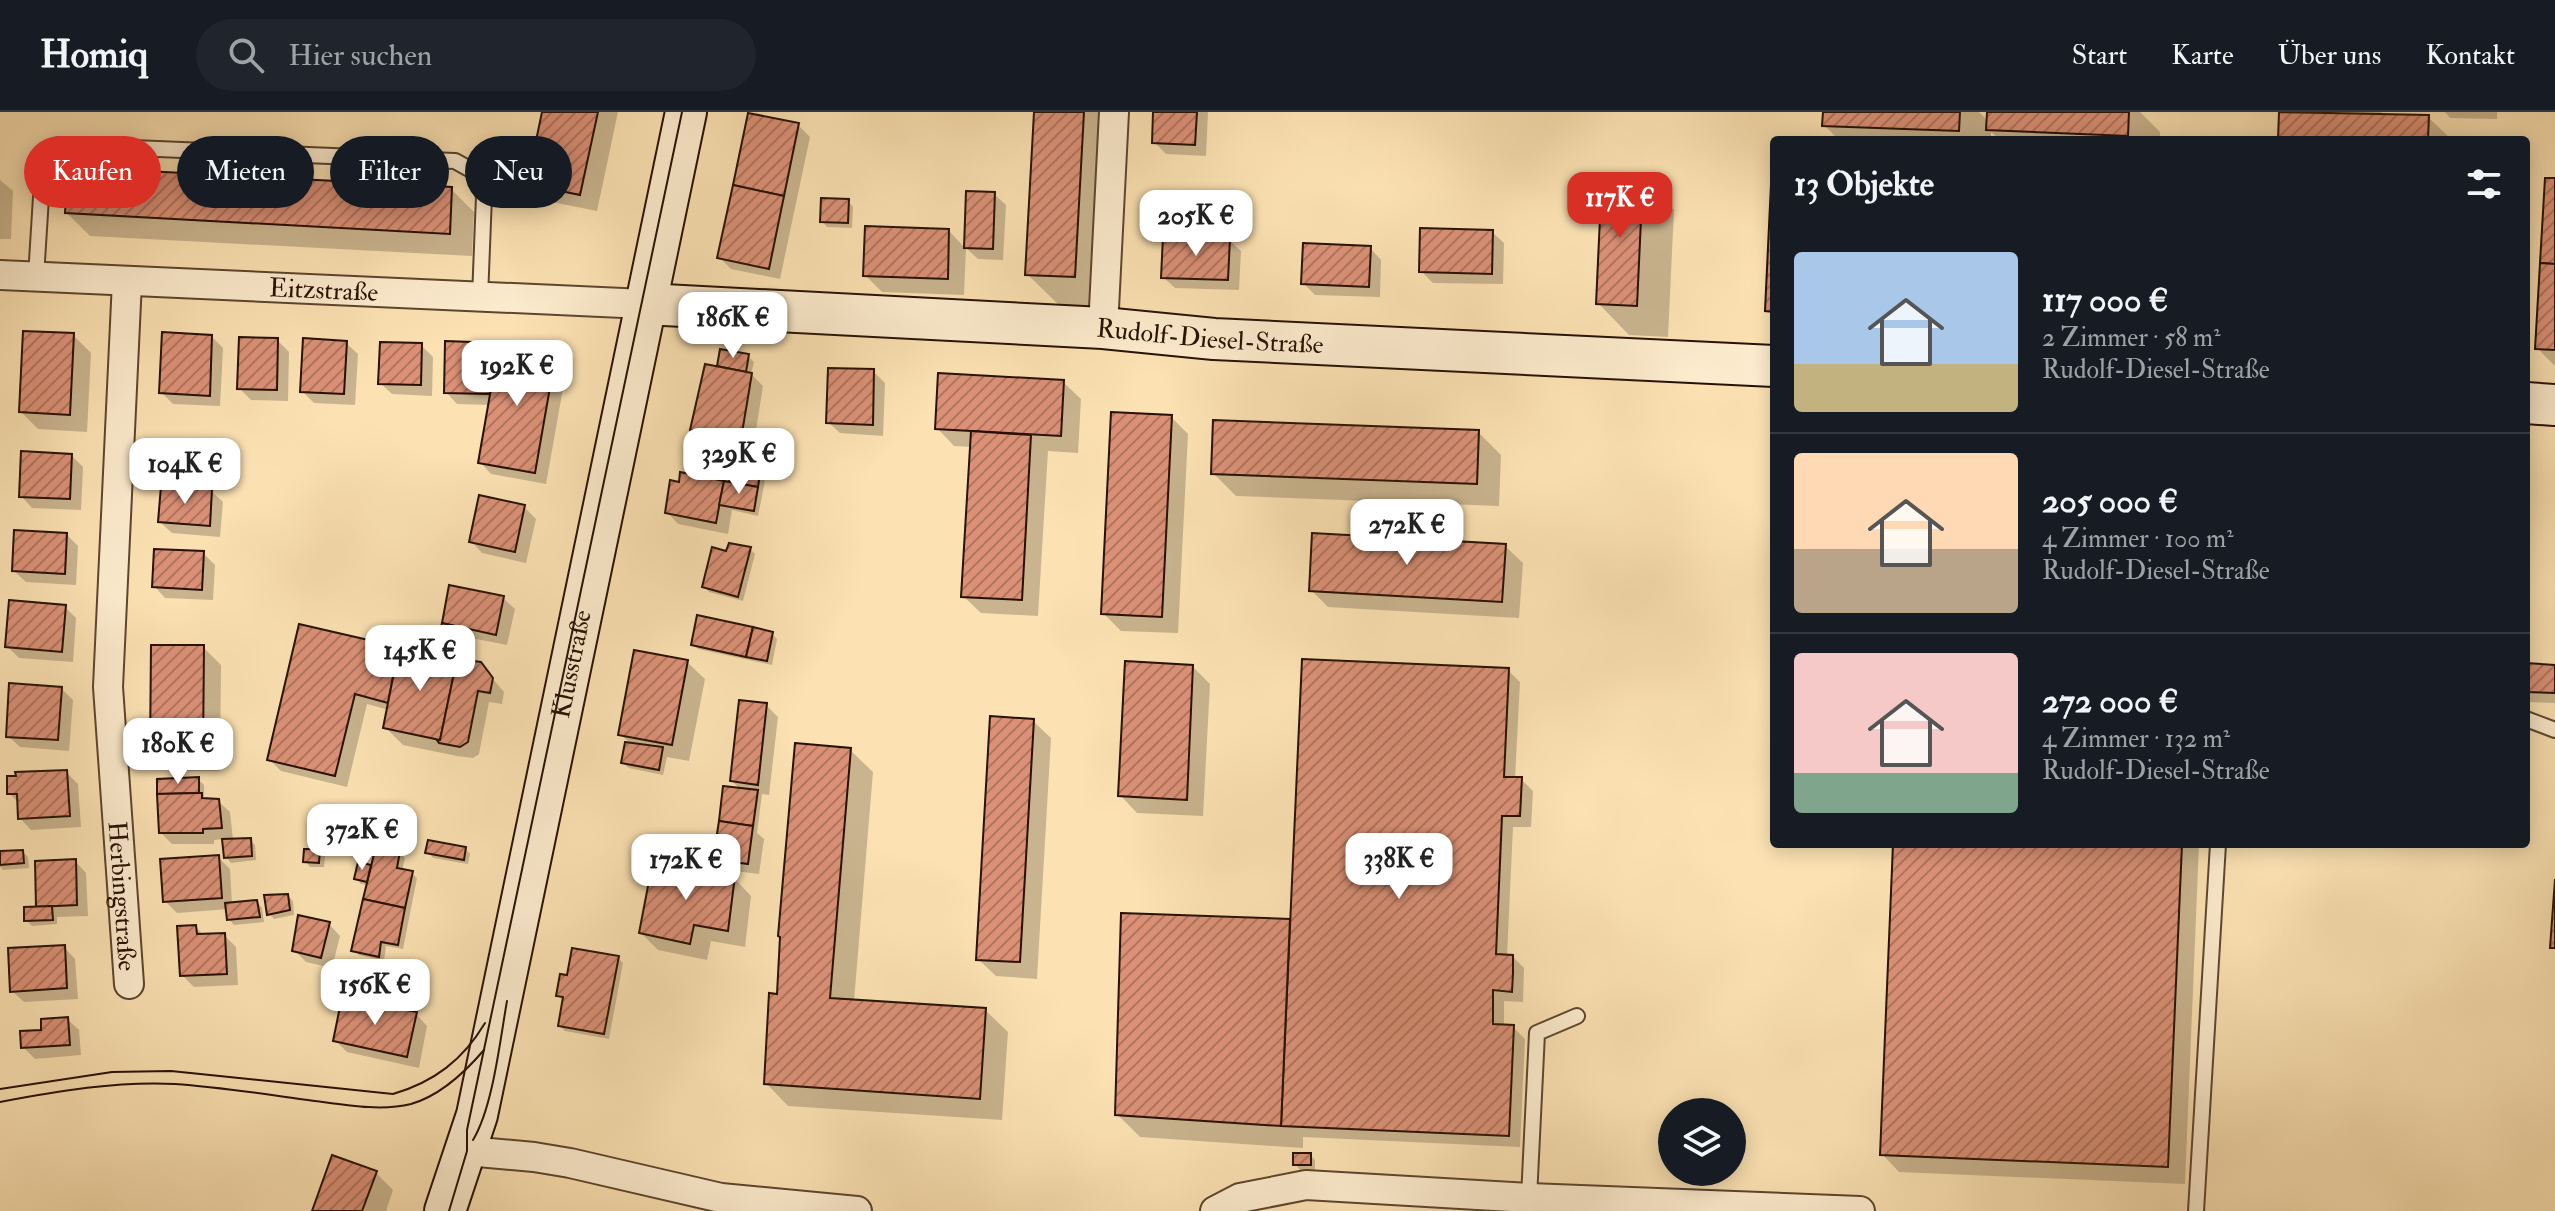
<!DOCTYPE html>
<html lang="de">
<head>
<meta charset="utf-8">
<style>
  :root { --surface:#171b24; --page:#20242c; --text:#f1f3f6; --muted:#9ea1a6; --line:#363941; --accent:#d93025 }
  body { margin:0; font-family:"IM FELL Double Pica",serif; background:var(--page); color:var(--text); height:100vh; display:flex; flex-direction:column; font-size:30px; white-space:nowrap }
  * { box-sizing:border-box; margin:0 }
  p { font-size:26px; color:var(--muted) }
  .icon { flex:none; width:44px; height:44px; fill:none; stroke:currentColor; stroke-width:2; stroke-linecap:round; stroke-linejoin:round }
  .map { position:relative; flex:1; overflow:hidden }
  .drawer { position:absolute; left:1770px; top:24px; width:760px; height:712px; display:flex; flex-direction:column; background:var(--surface); border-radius:8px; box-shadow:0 4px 20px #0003 }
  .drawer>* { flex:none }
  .hud { position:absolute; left:24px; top:24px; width:760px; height:72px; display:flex; gap:16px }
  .buttons { position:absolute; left:1658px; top:986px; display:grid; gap:16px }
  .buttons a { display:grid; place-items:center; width:88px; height:88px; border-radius:50%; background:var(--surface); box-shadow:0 4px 20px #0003; font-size:40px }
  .price { position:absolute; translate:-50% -68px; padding:0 18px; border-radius:16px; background:#fff; color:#222; font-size:26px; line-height:52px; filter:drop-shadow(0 2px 4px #0008) }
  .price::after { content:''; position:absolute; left:50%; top:48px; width:24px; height:18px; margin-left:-12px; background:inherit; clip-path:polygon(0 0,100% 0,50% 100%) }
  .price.on { background:var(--accent); color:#fff }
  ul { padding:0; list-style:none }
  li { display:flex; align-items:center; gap:24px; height:200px; padding:0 24px }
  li+li { border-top:2px solid var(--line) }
  li span { display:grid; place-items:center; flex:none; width:224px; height:160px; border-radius:8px; color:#555 }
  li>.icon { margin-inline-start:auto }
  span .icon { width:96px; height:96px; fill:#fffc; stroke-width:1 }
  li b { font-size:34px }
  h2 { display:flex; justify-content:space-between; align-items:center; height:96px; padding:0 24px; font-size:34px }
  .tag { padding:0 28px; border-radius:36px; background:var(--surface); box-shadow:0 4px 20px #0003; font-size:28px; line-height:72px }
  .tag.on { background:var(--accent); color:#fff }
  header { display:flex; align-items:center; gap:48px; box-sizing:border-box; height:112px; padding:0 40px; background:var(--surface); border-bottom:2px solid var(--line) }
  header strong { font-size:38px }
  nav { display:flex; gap:44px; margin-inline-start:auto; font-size:28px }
  .search { width:560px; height:72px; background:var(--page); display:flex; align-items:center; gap:20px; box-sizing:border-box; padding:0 28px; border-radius:44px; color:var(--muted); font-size:30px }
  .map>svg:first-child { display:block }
  .shadow { fill:#0003 }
  .building { fill:url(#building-hatch); stroke:#281102; stroke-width:2 }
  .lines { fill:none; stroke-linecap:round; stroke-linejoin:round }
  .lane-casing { stroke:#5d452e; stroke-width:18 }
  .street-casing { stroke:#5d452e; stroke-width:32 }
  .secondary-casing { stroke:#281102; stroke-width:44 }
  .lane { stroke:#fdecce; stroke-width:14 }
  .street { stroke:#fdecce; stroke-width:28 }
  .secondary { stroke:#fdecce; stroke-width:40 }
  .tram { stroke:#281102; stroke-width:2 }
  .labels { text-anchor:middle; stroke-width:6; stroke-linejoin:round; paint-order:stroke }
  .street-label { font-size:26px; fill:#281102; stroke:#fdecce }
</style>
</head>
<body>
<header>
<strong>Homiq</strong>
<div class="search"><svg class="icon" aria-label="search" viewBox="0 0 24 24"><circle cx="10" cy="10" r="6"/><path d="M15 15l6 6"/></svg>Hier suchen</div>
<nav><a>Start</a><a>Karte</a><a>Über uns</a><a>Kontakt</a></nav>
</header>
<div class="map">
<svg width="2555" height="1099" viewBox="0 0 2555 1099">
  <defs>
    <pattern id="building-hatch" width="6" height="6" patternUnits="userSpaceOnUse" patternTransform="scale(2)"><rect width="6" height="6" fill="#dc9177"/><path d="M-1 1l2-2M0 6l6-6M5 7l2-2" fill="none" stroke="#b2755f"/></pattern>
  </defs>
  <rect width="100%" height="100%" fill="#fce2b3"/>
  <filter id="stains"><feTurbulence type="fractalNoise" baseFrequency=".0025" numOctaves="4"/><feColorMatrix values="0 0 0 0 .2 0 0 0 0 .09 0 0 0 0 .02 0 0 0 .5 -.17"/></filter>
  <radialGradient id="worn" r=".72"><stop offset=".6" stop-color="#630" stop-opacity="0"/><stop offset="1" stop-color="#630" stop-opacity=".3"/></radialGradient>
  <g class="shadow">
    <path d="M544,0H618L597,99L547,89L529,71Z"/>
    <path d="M1036,0H1116L1106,196L1059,193L1027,162Z"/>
    <path d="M1155,0H1208L1206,44L1166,42L1154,30Z"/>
    <path d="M1825,0H1979L1989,10V0H2140L2160,20V28H2000L1991,20V28H1839L1824,13Z"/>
    <path d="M2281,0H2381L2384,3L2428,5L2452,28H2280Z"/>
    <path d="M2445,0H2497V7L2450,6Z"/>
    <path d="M798,13L810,25L780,167L731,157L719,145Z"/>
    <path d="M1642,66L1674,98L1668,225L1629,223L1598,191Z"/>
    <path d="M0,68L13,79L11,127H0Z"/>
    <path d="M2555,68V254L2538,237Z"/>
    <path d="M451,77L474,100L472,144L90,124L67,101Z"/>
    <path d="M968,81L994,82L1006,93L1003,148L978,147L966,136L964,183L882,180L865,163L949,119L966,137Z"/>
    <path d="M1221,83L1226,88L1225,111L1185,110L1180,104Z"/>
    <path d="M848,89L853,95L852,116L827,115L822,109Z"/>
    <path d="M1492,120L1504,131L1503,172L1433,171L1421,159Z"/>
    <path d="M1229,128L1241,139L1239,178L1175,176L1163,165Z"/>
    <path d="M1370,136L1381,148L1380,185L1315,183L1303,171Z"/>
    <path d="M73,223L91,241L87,320L38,317L21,300Z"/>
    <path d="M212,225L223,236L220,294L173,292L161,280Z"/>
    <path d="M277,228L289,240L288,289L251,288L239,276Z"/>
    <path d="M346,231L358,242L355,293L314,291L302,279Z"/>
    <path d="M447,231L499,233L555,243L567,254L546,372L491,362L480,350L490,293L457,292L446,280Z"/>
    <path d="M421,233L433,245L432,284L392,282L380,271Z"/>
    <path d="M721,240L748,244L754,250L751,262L763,274L753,338L743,336L737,359L759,363L765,369L758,404L732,398L728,422L678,412L667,400L731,372L733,360L705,354L700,349L704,328L693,317L719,257Z"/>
    <path d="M873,259L885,271L883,324L840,321L828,310Z"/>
    <path d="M1063,270L1081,287L1078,341L1048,339L1038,504L981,501L963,484L972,335L954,334L937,316Z"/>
    <path d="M1171,305L1188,322L1178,521L1121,519L1103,501Z"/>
    <path d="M1478,320L1501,343L1499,394L1236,384L1213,361Z"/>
    <path d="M72,344L83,355L81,398L32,396L21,384Z"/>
    <path d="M211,379L223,390L220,425L172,421L160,410Z"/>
    <path d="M524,395L536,407L526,451L482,441L471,429Z"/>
    <path d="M67,423L78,434L76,473L26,470L14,459Z"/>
    <path d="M1505,434L1523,451L1519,506L1328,495L1311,478Z"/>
    <path d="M750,437L755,442L743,489L709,480L704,474L727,441Z"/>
    <path d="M203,441L215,453L213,488L165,486L154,474Z"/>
    <path d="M503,486L515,497L507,533L471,526L468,536L446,531L440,526L449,516L444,511Z"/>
    <path d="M65,495L76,506L73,550L19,546L7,534Z"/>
    <path d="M300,515L480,552L504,580L502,592L489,590L479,642L473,646L457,644L403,633L385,615L389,598L367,592L347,675L281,659L269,647Z"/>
    <path d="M772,522L777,527L772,553L698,537L693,532Z"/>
    <path d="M203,535L221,553L220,659H169L152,641Z"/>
    <path d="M687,550L705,567L689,649L667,645L663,663L629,656L623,651L631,632L620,622Z"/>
    <path d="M2526,553L2555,555V591L2526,590Z"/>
    <path d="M1193,555L1210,572L1203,704L1137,701L1120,683Z"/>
    <path d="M1508,558L1520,570L1515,667H1521L1533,679L1531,715H1513L1507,844L1513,845L1524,856L1523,890L1504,889V915H1513L1525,927L1520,1035L1303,1025V1036L1140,1025L1117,1002L1123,803L1292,809Z"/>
    <path d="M61,576L73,588L69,639L20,635L8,624Z"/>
    <path d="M766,593L778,605L769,683L762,682L757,721L764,727L759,762L727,758L715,747L741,678L732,669Z"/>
    <path d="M1033,609L1051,626L1037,867L996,864L978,847Z"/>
    <path d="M850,638L873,660L854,889L985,898L1008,920L1002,1008L788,994L766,971L779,884Z"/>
    <path d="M66,660L78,672L81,715L31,718L20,706L19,691L9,681Z"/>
    <path d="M198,667L204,673V686L218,689L230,700L233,728H250L255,733L256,748L231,751L226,745L224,727L214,728V732H172L161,721Z"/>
    <path d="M331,716L336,721V731H319L314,725Z"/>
    <path d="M1895,732H2199L2185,1072L1899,1060L1882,1042Z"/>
    <path d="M465,736L470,742L468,752L433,746L428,740Z"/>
    <path d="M319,739L325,744L324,755H310L305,749Z"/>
    <path d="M23,740L28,745L29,756L3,758L0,755V741Z"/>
    <path d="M399,741L405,746L402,759L412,761L417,766L403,837L386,834L384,849L359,843L353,838L369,773L361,772L356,766L360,752L373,755Z"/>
    <path d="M218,745L230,757L232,792L257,790L262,796L264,810L234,813L229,807L228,797L177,801L165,789Z"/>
    <path d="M75,749L86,761L88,804L57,805V812L32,814L26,808Z"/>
    <path d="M734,766L751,784L745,835L711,829L707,848L658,838L641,821Z"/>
    <path d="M288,784L293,789L294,803L274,807L269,802Z"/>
    <path d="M329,812L340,824L332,856L306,850L294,838Z"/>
    <path d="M196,815L204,824L224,823L236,835L238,873L194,875L182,863Z"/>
    <path d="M64,835L75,847L78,887L24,890L12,879Z"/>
    <path d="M618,846L623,851L609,927L565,919L560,914L564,889L558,883L569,866Z"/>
    <path d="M416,902L427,914L419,956L347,940L335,928Z"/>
    <path d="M67,907L79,918L81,943L35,947L23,935Z"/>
    <path d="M1310,1043L1315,1048V1058H1300L1295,1052Z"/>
    <path d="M376,1061L393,1078L386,1099H314Z"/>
  </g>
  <g class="building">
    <path d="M542,0H598L580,83L527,72Z"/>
    <path d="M1034,0H1084L1075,165L1025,163Z"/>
    <path d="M1153,0H1197L1195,33L1152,31Z"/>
    <path d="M1823,0H1960L1959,19L1822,14Z"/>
    <path d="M1987,0H2129L2128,24L1986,18Z"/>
    <path d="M2279,0L2429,3L2428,28H2278Z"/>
    <path d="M748,1L799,11L784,84L733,73Z"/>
    <path d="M1772,51H1774V200L1765,199Z"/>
    <path d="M68,55L452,75L450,122L65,101Z"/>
    <path d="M1602,63L1643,64L1637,194L1596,192Z"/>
    <path d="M2545,66H2555V152L2540,151Z"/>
    <path d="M733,73L784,84L769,157L717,146Z"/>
    <path d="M966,79L995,80L993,137L964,136Z"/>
    <path d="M1179,79L1205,80L1203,107L1178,105Z"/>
    <path d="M1205,80L1222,81L1220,107H1203Z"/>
    <path d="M821,86L849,87L848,111L820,110Z"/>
    <path d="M865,114L949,117L948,167L863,164Z"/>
    <path d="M1420,116L1493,118L1492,162L1419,160Z"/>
    <path d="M1163,124L1230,126L1228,168L1161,166Z"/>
    <path d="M1303,131L1371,134L1369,175L1301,172Z"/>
    <path d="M2540,151L2555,152V238L2535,237Z"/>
    <path d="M23,219L74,221L70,303L19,300Z"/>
    <path d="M162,220L212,223L210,284L159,281Z"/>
    <path d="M239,225L278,226L277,278L237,277Z"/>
    <path d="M303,226L347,229L344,282L300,280Z"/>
    <path d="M445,229L499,231L490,282L444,281Z"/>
    <path d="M380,230L422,231L421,273L378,272Z"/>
    <path d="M499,231L556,241L535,361L478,351Z"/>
    <path d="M720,237L749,242L746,260L717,254Z"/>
    <path d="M705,252L752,261L741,327L690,318Z"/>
    <path d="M828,256L874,257L873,313L826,311Z"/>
    <path d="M938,261L1064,268L1061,324L935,317Z"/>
    <path d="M1111,300L1172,303L1162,505L1101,502Z"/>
    <path d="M1213,308L1479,318L1477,372L1211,362Z"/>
    <path d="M971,319L1031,323L1022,488L961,485Z"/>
    <path d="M703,321L739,328L732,356L698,349Z"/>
    <path d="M21,339L72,342L70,387L19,385Z"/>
    <path d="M732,356L760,362L758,375L729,370Z"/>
    <path d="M680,360L724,369L716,411L665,401L670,368L679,370Z"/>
    <path d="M724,369L758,375L754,399L719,393Z"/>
    <path d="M161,374L212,377L210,414L158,410Z"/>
    <path d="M479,383L525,393L515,440L469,430Z"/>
    <path d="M14,418L67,421L65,462L12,459Z"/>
    <path d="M1312,421L1506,432L1502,490L1309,479Z"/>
    <path d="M729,431L751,435L738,485L702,475L712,435L726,439Z"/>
    <path d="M154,437L204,439L202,478L152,475Z"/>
    <path d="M449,473L504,484L496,523L442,511Z"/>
    <path d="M9,488L66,493L62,540L5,535Z"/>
    <path d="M697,503L753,515L746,545L691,533Z"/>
    <path d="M442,511L467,517L462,532L438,527Z"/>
    <path d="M299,512L399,535L388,591L355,582L335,664L267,648Z"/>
    <path d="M753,515L773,520L767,549L746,545Z"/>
    <path d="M151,533H204L203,643L150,642Z"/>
    <path d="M399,535L457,547L440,628L383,616Z"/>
    <path d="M634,538L688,548L672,633L618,623Z"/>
    <path d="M457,547L481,550L493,566L490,581L478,579L468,630L460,635L439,631L437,628H440Z"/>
    <path d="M1302,547L1509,556L1504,665H1522L1520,704H1502L1496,842L1513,843V861L1512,880L1493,878V912L1514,913L1509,1024L1281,1014Z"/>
    <path d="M1125,549L1193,553L1187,688L1118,684Z"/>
    <path d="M2526,551L2555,553V581L2526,580Z"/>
    <path d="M9,571L62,575L58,628L6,625Z"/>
    <path d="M739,588L767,591L758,673L730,669Z"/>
    <path d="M990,604L1034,607L1020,850L976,848Z"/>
    <path d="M625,630L663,635L659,658L621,651Z"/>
    <path d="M795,631L851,636L830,886L986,896L980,987L764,972L769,881L777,882L780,825L778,824Z"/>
    <path d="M67,658L70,704L18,707L17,682H7V664H16L15,660Z"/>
    <path d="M199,665V681L157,682V667Z"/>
    <path d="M723,674L758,678L753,714L719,709Z"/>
    <path d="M199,681H202V686L219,687L222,716L203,717V721H159L157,682Z"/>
    <path d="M719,709L753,714L748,752L713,747Z"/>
    <path d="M313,712L332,714L331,727L312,726Z"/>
    <path d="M251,726L252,744L224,746L222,727Z"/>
    <path d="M428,728L466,735L464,748L425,741Z"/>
    <path d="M1893,732H2182L2168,1055L1880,1043Z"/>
    <path d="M376,734L400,739L397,756L413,759L405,796L363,787Z"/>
    <path d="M304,737H320L319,751L303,750Z"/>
    <path d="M23,738L24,751L0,753V739Z"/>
    <path d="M219,743L222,786L163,790L160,747Z"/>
    <path d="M76,747L77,793L36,795L35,749Z"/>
    <path d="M653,748L735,764L728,819L694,813L690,832L639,821Z"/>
    <path d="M358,750L371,753L367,770L354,767Z"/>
    <path d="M2555,767V836H2550Z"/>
    <path d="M288,782L290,798L267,803L264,783Z"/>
    <path d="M363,787L405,796L398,833L381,830L379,845L351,839Z"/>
    <path d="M257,788L260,805L227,808L225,791Z"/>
    <path d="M52,794L53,808L24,809V795Z"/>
    <path d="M1121,801L1290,807L1281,1014L1115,1003Z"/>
    <path d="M298,803L330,810L321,846L292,839Z"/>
    <path d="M196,813L197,822L225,821L227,862L180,864L177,814Z"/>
    <path d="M65,833L67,876L10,880L8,836Z"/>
    <path d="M572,836L619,844L604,922L558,914L563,885L556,884L560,862L567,863Z"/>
    <path d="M342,885L417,900L407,945L333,929Z"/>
    <path d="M68,905L70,933L21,936L20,919L41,918V907Z"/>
    <rect x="1293" y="1041" width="18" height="12"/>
    <path d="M332,1043L377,1059L362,1099H312Z"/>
  </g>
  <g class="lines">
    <defs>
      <g id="lane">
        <path d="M36,165L43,53L59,33L455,49L475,60L484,84L480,186"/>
        <path d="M2526,607L2555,618"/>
        <path d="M1529,1086L1537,921L1577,904"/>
        <path d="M2196,1099L2218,732"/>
      </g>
      <g id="street">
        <path id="s1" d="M0,163L645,192"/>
        <path id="s2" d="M127,169L108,575L129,872"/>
        <path d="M1103,216L1114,0"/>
        <path d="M467,1039L534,1045L570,1051L721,1086L857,1099"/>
        <path d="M1215,1099L1240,1086L1306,1073L1529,1086L1860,1099"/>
      </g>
      <g id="secondary">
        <path id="s3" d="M645,192L1103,216L1214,227L1774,254"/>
        <path d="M2526,291L2555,293"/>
        <path id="s4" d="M445,1099L477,1003L686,0"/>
      </g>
    </defs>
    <use href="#lane" class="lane-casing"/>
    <use href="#street" class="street-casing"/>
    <use href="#secondary" class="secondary-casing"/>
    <use href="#lane" class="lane"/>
    <use href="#street" class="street"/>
    <use href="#secondary" class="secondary"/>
    <g class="tram">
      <path d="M0,977L112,960L171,959L393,982C434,970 463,948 485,911"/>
      <path d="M0,990C57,979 117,969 175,972C219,975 264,982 308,988C340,992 379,1000 411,992C439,984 466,959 484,938"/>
      <path d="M473,1028C493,995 500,928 507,889"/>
      <path d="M449,1099L467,1039V1018L682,0"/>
    </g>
  </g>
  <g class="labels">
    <g class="street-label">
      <text dy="9" stroke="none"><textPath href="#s1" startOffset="324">Eitzstraße</textPath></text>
      <text dy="9" stroke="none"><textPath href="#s3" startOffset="566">Rudolf-Diesel-Straße</textPath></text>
      <text dy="9" stroke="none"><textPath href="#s4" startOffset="562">Klusstraße</textPath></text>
      <text dy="9" stroke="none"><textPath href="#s2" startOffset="616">Herbingstraße</textPath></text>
    </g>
  </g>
  <rect width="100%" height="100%" filter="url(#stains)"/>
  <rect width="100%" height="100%" fill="url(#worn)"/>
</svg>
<div class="buttons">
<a><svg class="icon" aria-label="layers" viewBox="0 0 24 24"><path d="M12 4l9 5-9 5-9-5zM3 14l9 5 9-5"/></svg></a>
</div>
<b class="price on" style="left:1620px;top:128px">117K €</b>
<b class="price" style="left:1196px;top:146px">205K €</b>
<b class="price" style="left:733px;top:248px">186K €</b>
<b class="price" style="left:517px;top:296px">192K €</b>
<b class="price" style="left:739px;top:384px">329K €</b>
<b class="price" style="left:185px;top:394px">104K €</b>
<b class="price" style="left:1407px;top:455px">272K €</b>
<b class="price" style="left:420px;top:581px">145K €</b>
<b class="price" style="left:178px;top:674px">180K €</b>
<b class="price" style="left:362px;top:760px">372K €</b>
<b class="price" style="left:1399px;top:789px">338K €</b>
<b class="price" style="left:686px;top:790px">172K €</b>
<b class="price" style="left:375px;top:915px">156K €</b>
<div class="hud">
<a class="tag on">Kaufen</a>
<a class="tag">Mieten</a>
<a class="tag">Filter</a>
<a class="tag">Neu</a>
</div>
<section class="drawer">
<h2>13 Objekte<svg class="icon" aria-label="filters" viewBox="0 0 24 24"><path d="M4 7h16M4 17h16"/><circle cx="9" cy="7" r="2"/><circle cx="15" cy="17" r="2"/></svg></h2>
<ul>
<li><span style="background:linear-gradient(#a9c7e8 70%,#c2b280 0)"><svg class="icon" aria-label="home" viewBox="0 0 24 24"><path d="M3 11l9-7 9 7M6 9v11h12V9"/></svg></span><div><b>117 000 €</b><p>2 Zimmer · 58 m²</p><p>Rudolf-Diesel-Straße</p></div></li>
<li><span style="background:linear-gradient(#ffd9b3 60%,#b9a48a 0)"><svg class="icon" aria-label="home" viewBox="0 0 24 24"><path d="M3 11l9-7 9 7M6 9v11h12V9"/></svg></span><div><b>205 000 €</b><p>4 Zimmer · 100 m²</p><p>Rudolf-Diesel-Straße</p></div></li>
<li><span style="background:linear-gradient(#f6c9c9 75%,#7fa58c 0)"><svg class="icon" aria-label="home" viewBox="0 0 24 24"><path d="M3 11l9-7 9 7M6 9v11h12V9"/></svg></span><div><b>272 000 €</b><p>4 Zimmer · 132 m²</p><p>Rudolf-Diesel-Straße</p></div></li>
</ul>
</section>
</div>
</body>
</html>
